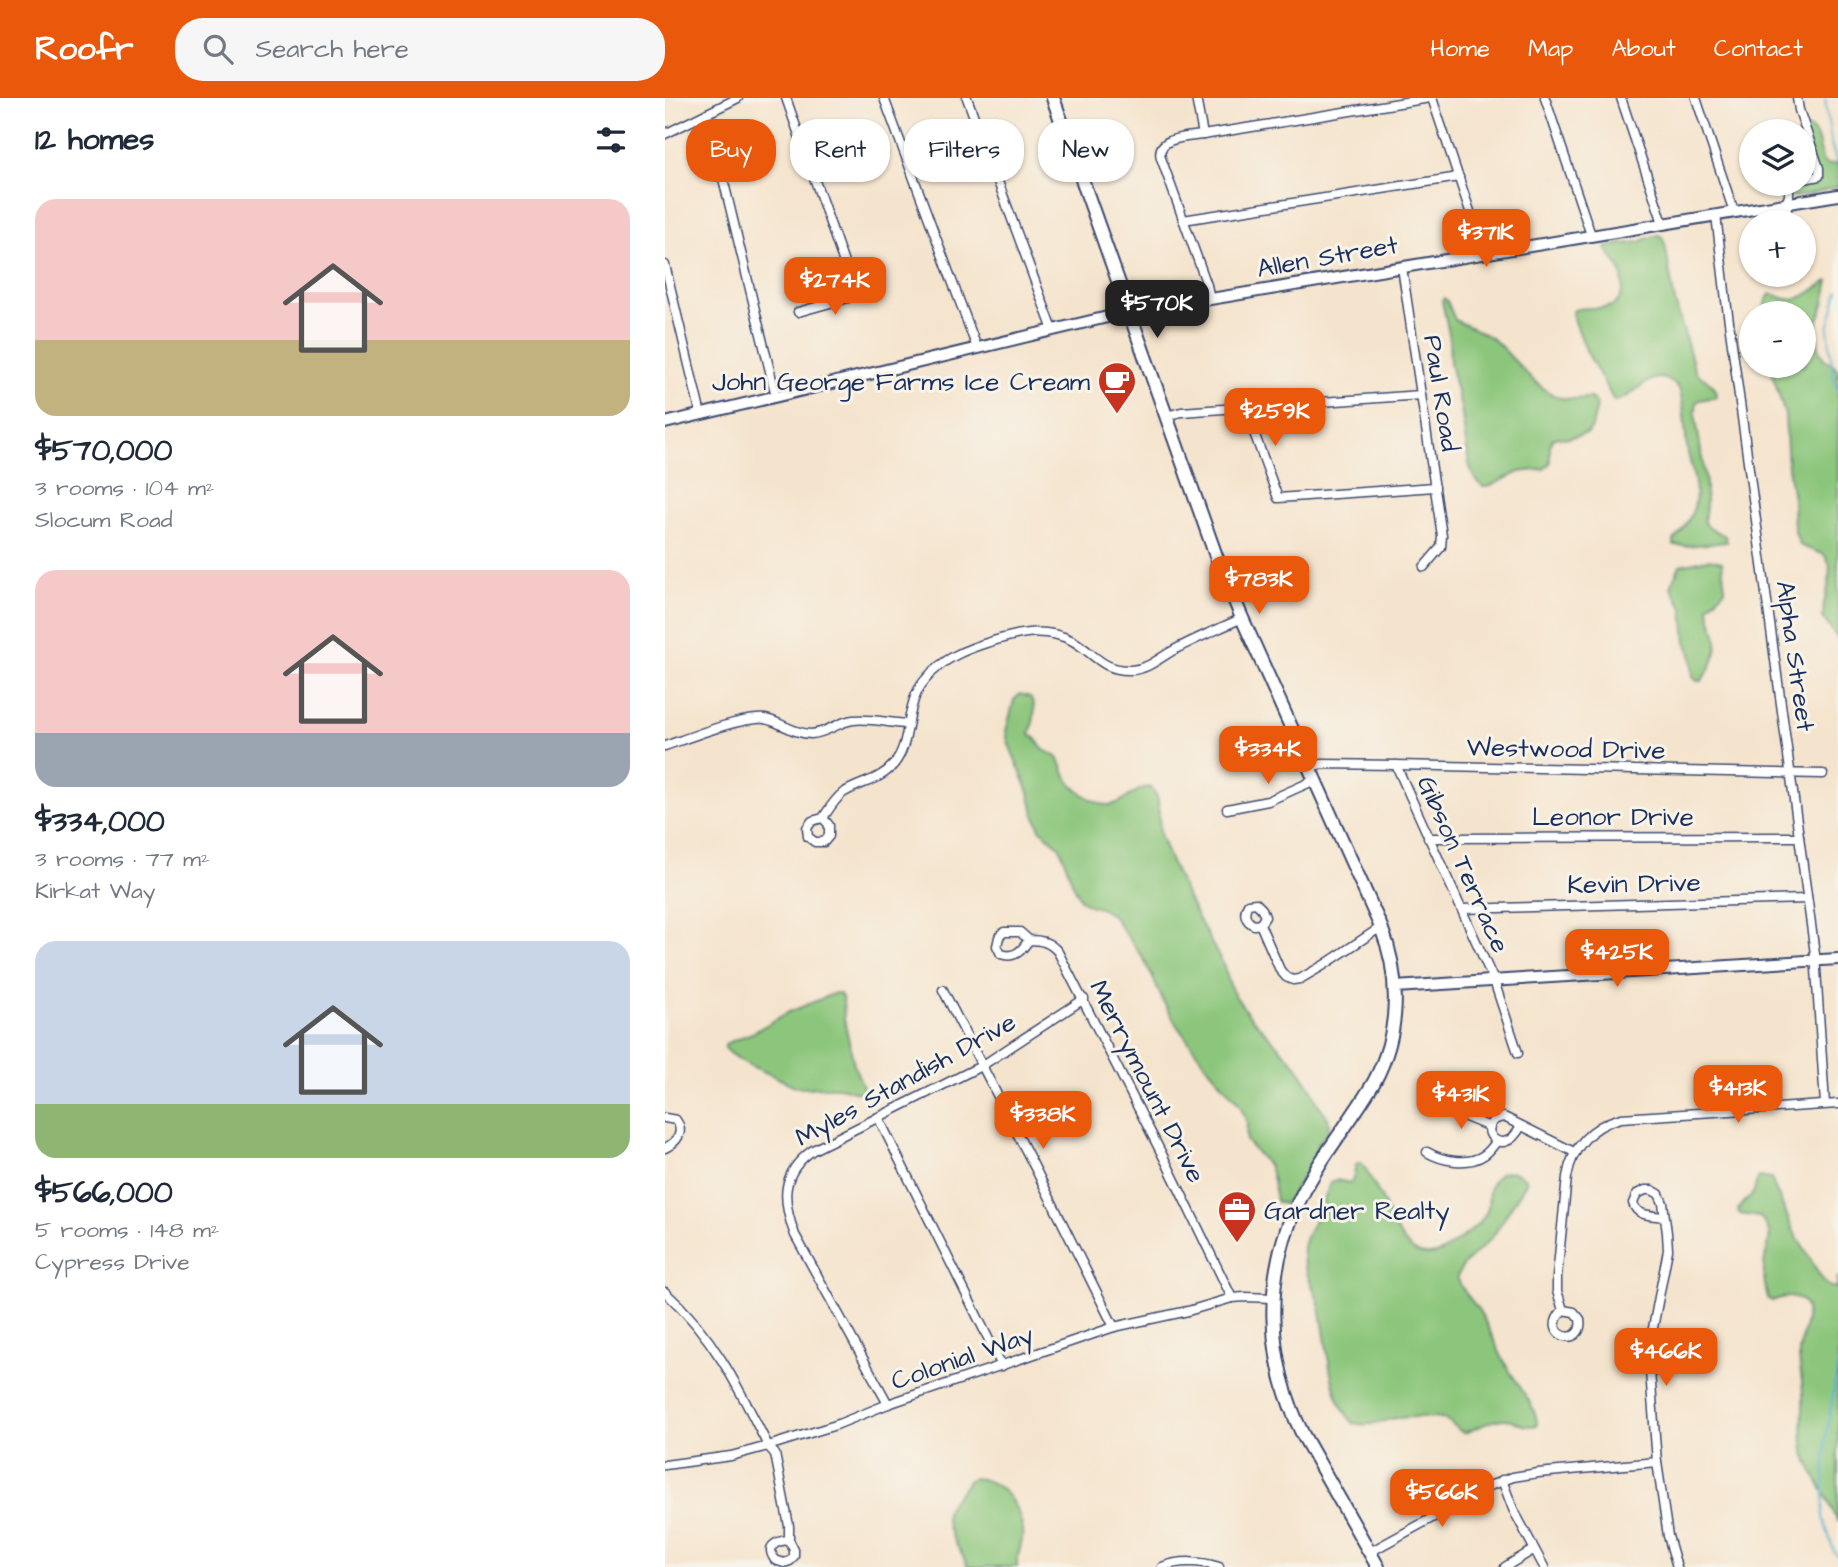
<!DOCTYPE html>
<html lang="en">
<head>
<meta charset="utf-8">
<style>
  :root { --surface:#fff; --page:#f6f6f7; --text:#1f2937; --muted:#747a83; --accent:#ea580c }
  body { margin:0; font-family:"Architects Daughter",sans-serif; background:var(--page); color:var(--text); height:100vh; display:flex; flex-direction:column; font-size:26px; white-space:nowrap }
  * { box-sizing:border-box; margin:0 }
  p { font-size:23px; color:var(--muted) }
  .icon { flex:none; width:38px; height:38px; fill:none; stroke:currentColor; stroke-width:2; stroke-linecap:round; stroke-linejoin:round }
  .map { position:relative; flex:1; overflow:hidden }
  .details { display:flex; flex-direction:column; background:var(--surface); width:665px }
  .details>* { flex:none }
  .top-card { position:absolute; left:21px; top:21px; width:665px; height:63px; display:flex; gap:14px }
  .tools { position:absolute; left:1074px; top:21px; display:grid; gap:14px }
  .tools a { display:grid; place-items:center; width:77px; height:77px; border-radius:50%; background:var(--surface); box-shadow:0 2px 5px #0004; font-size:35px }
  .price { position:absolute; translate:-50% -60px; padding:0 16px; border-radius:14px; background:var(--accent); color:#fff; font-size:23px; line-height:46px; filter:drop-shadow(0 2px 4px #0008) }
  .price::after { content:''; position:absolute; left:50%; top:42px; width:21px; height:16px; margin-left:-10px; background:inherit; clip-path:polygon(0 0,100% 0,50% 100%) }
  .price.active { background:#222; color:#fff }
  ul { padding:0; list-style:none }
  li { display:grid; align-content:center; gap:14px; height:371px; padding:0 35px }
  li span { display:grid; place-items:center; height:217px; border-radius:21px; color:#555 }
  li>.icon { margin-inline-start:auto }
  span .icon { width:126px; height:126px; fill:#fffc; stroke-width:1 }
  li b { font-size:30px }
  h2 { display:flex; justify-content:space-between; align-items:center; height:84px; padding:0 35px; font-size:30px }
  .chip { padding:0 24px; border-radius:28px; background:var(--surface); box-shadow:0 2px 5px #0004; font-size:24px; line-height:63px }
  .chip.active { background:var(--accent); color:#fff }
  header { display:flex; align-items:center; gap:42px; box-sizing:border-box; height:98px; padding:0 35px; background:var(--accent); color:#fff }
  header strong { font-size:33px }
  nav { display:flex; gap:38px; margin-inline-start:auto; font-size:24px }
  .search { width:490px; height:63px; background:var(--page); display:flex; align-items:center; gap:18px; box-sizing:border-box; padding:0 24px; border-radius:28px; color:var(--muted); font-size:26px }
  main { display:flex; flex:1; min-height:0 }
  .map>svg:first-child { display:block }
  .green { fill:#8cc67b; stroke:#547a6c; stroke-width:2 }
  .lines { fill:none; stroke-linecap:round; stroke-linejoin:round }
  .stream { stroke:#56aed3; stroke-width:2 }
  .minor-casing { stroke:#3c4a6f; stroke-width:11 }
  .tertiary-casing { stroke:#3c4a6f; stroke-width:14 }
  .secondary-casing { stroke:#3c4a6f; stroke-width:16 }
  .minor { stroke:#fff; stroke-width:8 }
  .tertiary { stroke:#fff; stroke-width:10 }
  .secondary { stroke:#fff; stroke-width:12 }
  .labels { text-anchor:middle; stroke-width:6; stroke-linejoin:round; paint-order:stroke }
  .street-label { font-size:26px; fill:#1b2f5e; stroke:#f7f3e8 }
  .poi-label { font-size:26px; fill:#1b2f5e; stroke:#f7f3e8; text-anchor:end }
</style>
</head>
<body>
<header>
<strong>Roofr</strong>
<div class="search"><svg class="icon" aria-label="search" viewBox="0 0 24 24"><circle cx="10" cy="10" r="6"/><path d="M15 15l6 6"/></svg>Search here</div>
<nav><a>Home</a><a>Map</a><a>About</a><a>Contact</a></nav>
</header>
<main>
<section class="details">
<h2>12 homes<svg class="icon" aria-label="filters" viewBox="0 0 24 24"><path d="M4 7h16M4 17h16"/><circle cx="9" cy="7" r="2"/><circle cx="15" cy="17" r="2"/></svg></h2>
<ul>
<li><span style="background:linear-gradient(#f6c9c9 65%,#c2b280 0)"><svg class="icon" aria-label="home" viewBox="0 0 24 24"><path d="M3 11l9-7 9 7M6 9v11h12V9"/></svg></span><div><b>$570,000</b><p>3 rooms · 104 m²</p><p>Slocum Road</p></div></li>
<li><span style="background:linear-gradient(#f6c9c9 75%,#9aa5b1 0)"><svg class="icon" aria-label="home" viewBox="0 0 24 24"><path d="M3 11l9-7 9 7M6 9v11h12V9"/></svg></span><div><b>$334,000</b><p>3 rooms · 77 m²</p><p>Kirkat Way</p></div></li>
<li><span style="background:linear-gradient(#c9d6e8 75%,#8fb573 0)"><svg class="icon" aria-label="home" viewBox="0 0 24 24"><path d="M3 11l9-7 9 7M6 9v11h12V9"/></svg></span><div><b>$566,000</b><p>5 rooms · 148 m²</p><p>Cypress Drive</p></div></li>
</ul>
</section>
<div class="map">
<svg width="1173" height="1469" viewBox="0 0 1173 1469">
  <rect width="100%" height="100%" fill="#f7f3e8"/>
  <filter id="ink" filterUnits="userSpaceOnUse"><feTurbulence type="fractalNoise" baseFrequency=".0143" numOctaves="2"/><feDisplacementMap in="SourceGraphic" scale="14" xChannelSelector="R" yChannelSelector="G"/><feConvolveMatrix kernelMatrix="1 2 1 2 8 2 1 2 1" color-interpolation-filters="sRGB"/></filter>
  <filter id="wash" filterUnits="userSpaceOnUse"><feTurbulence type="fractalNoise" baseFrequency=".00686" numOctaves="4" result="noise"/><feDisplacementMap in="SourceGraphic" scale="28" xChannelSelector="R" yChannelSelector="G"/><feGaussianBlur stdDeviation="1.57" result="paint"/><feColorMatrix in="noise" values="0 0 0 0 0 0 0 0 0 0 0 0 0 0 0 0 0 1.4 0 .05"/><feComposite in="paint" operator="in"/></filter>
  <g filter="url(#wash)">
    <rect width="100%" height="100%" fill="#f5e4cd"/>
    <g class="green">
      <path d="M1136,29C1156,29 1153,50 1158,64C1163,68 1167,67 1173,65V89L1132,99L1122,98L1126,86H1139V33H1134Z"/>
      <path d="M994,137L997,139L1000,146L1009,200L1030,273C1037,282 1050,283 1052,297L1050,299L1035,302L1032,304L1030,315L1041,386V408L1039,423L1042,428L1060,438L1062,444L1022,448L1009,447V442C1017,434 1026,420 1029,409C1034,392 1027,372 1023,355C1019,334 1021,312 1014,290C986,262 971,302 949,303L922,254L907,216L909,212C920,209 931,211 942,209C960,207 961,182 953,168C950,162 944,156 941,150C952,144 965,147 977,143C983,140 987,138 994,137Z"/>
      <path d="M1164,183L1159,206L1153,222L1152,239L1154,251L1159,261L1168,266L1173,272V541L1158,520L1159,505L1164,486L1165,468L1161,459L1158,456L1136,448L1134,445L1129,431L1128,401L1123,369L1120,317L1105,268H1139V215H1100V205L1105,196C1112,196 1115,200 1122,201C1139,204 1150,188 1164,183Z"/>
      <path d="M779,200L782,203L790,222C803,229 817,233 829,242C850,260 867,288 893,299C903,303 916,300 926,300L932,307L927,329L923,335L903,340L892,339L887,341L885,347V365L879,371L854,374L823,389H818L809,380L804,366L796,310L785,265L784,236L777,203Z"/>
      <path d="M1045,461L1057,464L1060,492L1044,508C1044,518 1048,526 1051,536C1055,552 1046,570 1036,583H1032L1028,579L1026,555L1021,544L1018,510L1006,489L1015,467Z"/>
      <path d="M355,596L365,599C373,611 368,624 365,637C376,641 371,646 379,652C383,655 389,655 393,660C397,666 399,674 402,680C410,692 424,702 437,706C457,712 470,686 487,690L493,701L495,736L504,760L522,799L559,869L567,893L583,916L631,967L647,992L652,1004L663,1020L664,1027L662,1035L653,1046L650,1058L625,1100L618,1106L611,1103L608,1083L604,1068L581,1043L582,1025L575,1007L541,967L513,929L498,903L489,882L478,860L447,817L435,810L426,808L416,802L408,786L395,749L375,731L369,715L364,694L343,644L341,633L349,602Z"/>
      <path d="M170,895L175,896L178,901L179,921L189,967L199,992V995C190,995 182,989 172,989C161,988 150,990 139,990C128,989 122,984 113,980C95,971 74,965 60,950V946L87,935L122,915Z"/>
      <path d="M693,1065H696L702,1073C706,1083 712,1091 717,1101C726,1119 738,1157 762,1157C773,1158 782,1151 791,1144C802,1136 815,1127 821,1115C825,1108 823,1101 824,1094C828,1072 848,1067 862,1083L829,1137L820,1147L806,1159L796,1170L792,1179C796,1192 805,1200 813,1211C824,1228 830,1247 840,1265C848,1281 873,1310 872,1327C854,1331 852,1320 838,1321C824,1322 812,1331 799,1335C790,1331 786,1322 776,1320C767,1318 735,1319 726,1321C712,1325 702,1329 688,1325C661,1295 664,1244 654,1206C649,1187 636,1171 638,1150C639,1141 644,1132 648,1125C655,1112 661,1098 665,1085L671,1082L685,1085C692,1077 687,1070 693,1065Z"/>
      <path d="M1094,1079L1106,1081L1129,1134L1159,1184L1164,1188L1170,1190L1172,1187L1173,1178V1424C1169,1416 1166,1408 1162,1400C1154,1384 1143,1369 1139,1351C1135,1334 1139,1315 1138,1298C1138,1283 1134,1269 1134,1255C1135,1242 1145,1219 1140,1207C1135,1195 1116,1199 1107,1203L1103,1201C1100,1189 1097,1174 1100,1161C1104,1139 1110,1138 1095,1119L1075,1116L1073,1113C1075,1104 1084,1103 1088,1095C1091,1089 1090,1084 1094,1079Z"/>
      <path d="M309,1380C338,1382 360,1413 357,1441C356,1451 351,1459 352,1469H303C297,1452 273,1426 283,1408C289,1399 298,1391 304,1382Z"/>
    </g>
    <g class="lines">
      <g class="stream">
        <path d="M1160,0L1166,46L1173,68"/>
        <path d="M1173,193L1163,231L1169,283L1173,293"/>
        <path d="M1173,1265L1161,1340L1158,1419L1169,1454L1173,1458"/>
      </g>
    </g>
  </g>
  <g filter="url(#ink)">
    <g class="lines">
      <defs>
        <g id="minor">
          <path d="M121,0L186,185L187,194L183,200L133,214"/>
          <path d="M219,0L312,250"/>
          <path d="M302,0L388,232"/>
          <path d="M531,0L538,37"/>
          <path d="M767,0L819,155"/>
          <path d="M880,0L926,137"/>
          <path d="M956,0L998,125"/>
          <path d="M1031,0L1069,114"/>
          <path d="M1132,0L1134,12L1154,70V78L1139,81"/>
          <path d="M42,15L111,298"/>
          <path d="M0,36L73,0"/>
          <path d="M1051,117L1061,202L1150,856L1160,1006"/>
          <path d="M518,122L794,79"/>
          <path d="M1123,124L1121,105L1124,98V86"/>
          <path d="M0,167L36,317"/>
          <path d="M737,169L777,438L776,449L759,469"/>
          <path d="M545,201L542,187L496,60C490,39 523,39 538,37L765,0"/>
          <path d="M580,310L613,400L770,389"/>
          <path d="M501,318L516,314L756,297"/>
          <path d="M0,648C23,640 78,618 100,621C116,624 129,636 146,636C162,635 173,624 188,622C205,620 225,625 242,626"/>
          <path d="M731,667L829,883L853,955"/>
          <path d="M644,669L657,666L731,667L1158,676"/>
          <path d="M562,711L603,703L650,682"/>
          <path d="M158,720L147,723L142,730L143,739L150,744H159L164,738V727L158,720C164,711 169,702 178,695C195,684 215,683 229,666C248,642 239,606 260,582C278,560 301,551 328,543C354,535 379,529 406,542C429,554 436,573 466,572C484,571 494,560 509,552C531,540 554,531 577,520"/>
          <path d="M763,740L1134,739"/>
          <path d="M797,811L1142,801"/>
          <path d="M595,826L589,827C580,823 578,814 583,806L591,805L597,811L600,819L595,826L615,872L621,879L628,882L635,881L659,867L716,829"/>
          <path d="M364,842L355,834H339L334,839L332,848L336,856C350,861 357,852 364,842C376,842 385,844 393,854L502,1066L567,1200"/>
          <path d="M278,892L371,1072L449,1229"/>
          <path d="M787,1009L798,1018L825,1029"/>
          <path d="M213,1019L337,1268"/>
          <path d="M0,1020L11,1022C20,1034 12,1044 0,1050"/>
          <path d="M856,1028C836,1067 806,1023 839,1019L909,1054"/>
          <path d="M762,1054C777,1063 803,1068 819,1057C824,1054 828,1048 831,1044"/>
          <path d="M999,1119C987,1117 972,1119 968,1105L972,1096L980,1092H987L994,1096L998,1105L1002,1135L1003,1152L988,1230L985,1273L992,1364L1003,1438L1012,1469"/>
          <path d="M0,1194C49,1238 74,1290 103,1348L110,1356L124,1428V1442L129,1452V1458L125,1463L119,1465L110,1462C100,1448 111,1443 124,1442"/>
          <path d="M898,1212L909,1214L915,1221C920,1251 873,1239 898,1212L892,1193V1179L902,1079C907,1049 926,1028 956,1020L1173,1006"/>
          <path d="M223,1306L130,1137C117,1103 115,1075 148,1052L318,967L419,901"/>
          <path d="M0,1367L66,1358L103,1348L171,1327L223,1306L449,1229L523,1213L567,1200L580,1199L608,1200"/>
          <path d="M837,1382L848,1411L879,1469"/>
          <path d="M705,1454L827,1387L848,1379L873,1375L992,1364"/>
          <path d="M497,1469C514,1462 537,1463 554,1469"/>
          <path d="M840,1469L868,1452"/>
        </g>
        <g id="tertiary">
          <path d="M0,325L455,216L1173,97"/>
          <path d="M730,889L1173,861"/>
        </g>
        <path id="secondary" d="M388,0L551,458L577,520L716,829C736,879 735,936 709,984C686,1024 655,1059 635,1101C597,1176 601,1263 638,1337L713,1469"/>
      </defs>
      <use href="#minor" class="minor-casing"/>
      <use href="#tertiary" class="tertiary-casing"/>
      <use href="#secondary" class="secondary-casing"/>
      <use href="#minor" class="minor"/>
      <use href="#tertiary" class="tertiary"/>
      <use href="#secondary" class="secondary"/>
    </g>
  </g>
  <defs>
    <symbol id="cafe-pin" viewBox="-11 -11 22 30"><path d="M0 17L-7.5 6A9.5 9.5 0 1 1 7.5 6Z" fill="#c8321e" stroke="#f7f3e8"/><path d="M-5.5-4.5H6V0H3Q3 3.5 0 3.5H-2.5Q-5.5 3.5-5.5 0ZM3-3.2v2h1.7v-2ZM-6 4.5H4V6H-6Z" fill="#fff"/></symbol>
    <symbol id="office-pin" viewBox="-11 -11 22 30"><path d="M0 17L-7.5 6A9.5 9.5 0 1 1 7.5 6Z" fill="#c8321e" stroke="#f7f3e8"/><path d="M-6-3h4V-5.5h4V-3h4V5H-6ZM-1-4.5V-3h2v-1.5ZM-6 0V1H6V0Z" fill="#fff"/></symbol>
  </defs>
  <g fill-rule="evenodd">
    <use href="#cafe-pin" x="430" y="261" width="44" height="60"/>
    <use href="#office-pin" x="550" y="1090" width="44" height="60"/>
  </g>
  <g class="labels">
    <g class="street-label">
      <text transform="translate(662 158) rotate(-10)" y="9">Allen Street</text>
      <text transform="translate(777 295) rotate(81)" y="9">Paul Road</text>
      <text transform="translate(1131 558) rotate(82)" y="9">Alpha Street</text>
      <text transform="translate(901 650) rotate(1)" y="9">Westwood Drive</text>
      <text x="948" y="727">Leonor Drive</text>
      <text transform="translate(799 766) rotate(66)" y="9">Gibson Terrace</text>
      <text transform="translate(969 785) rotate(-1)" y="9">Kevin Drive</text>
      <text transform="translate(240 981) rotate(-29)" y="9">Myles Standish Drive</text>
      <text transform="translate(483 983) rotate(63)" y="9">Merrymount Drive</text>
      <text transform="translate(297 1259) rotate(-19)" y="9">Colonial Way</text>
    </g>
    <g class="poi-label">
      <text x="425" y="292">John George Farms Ice Cream</text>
      <text x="599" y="1121" text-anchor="start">Gardner Realty</text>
    </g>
  </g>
</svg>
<div class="tools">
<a><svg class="icon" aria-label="layers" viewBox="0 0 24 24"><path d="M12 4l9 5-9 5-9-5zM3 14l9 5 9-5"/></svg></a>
<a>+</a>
<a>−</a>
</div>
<b class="price" style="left:821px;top:171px">$371K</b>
<b class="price" style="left:170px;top:219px">$274K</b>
<b class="price active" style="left:492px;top:242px">$570K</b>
<b class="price" style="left:610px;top:350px">$259K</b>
<b class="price" style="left:594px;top:518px">$783K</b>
<b class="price" style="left:603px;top:688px">$334K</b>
<b class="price" style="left:952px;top:891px">$425K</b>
<b class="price" style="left:1073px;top:1027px">$413K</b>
<b class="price" style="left:796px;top:1033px">$431K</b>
<b class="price" style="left:378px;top:1053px">$338K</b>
<b class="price" style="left:1001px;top:1290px">$466K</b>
<b class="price" style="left:777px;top:1431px">$566K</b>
<div class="top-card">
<a class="chip active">Buy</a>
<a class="chip">Rent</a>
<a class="chip">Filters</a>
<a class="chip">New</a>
</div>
</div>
</main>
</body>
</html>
